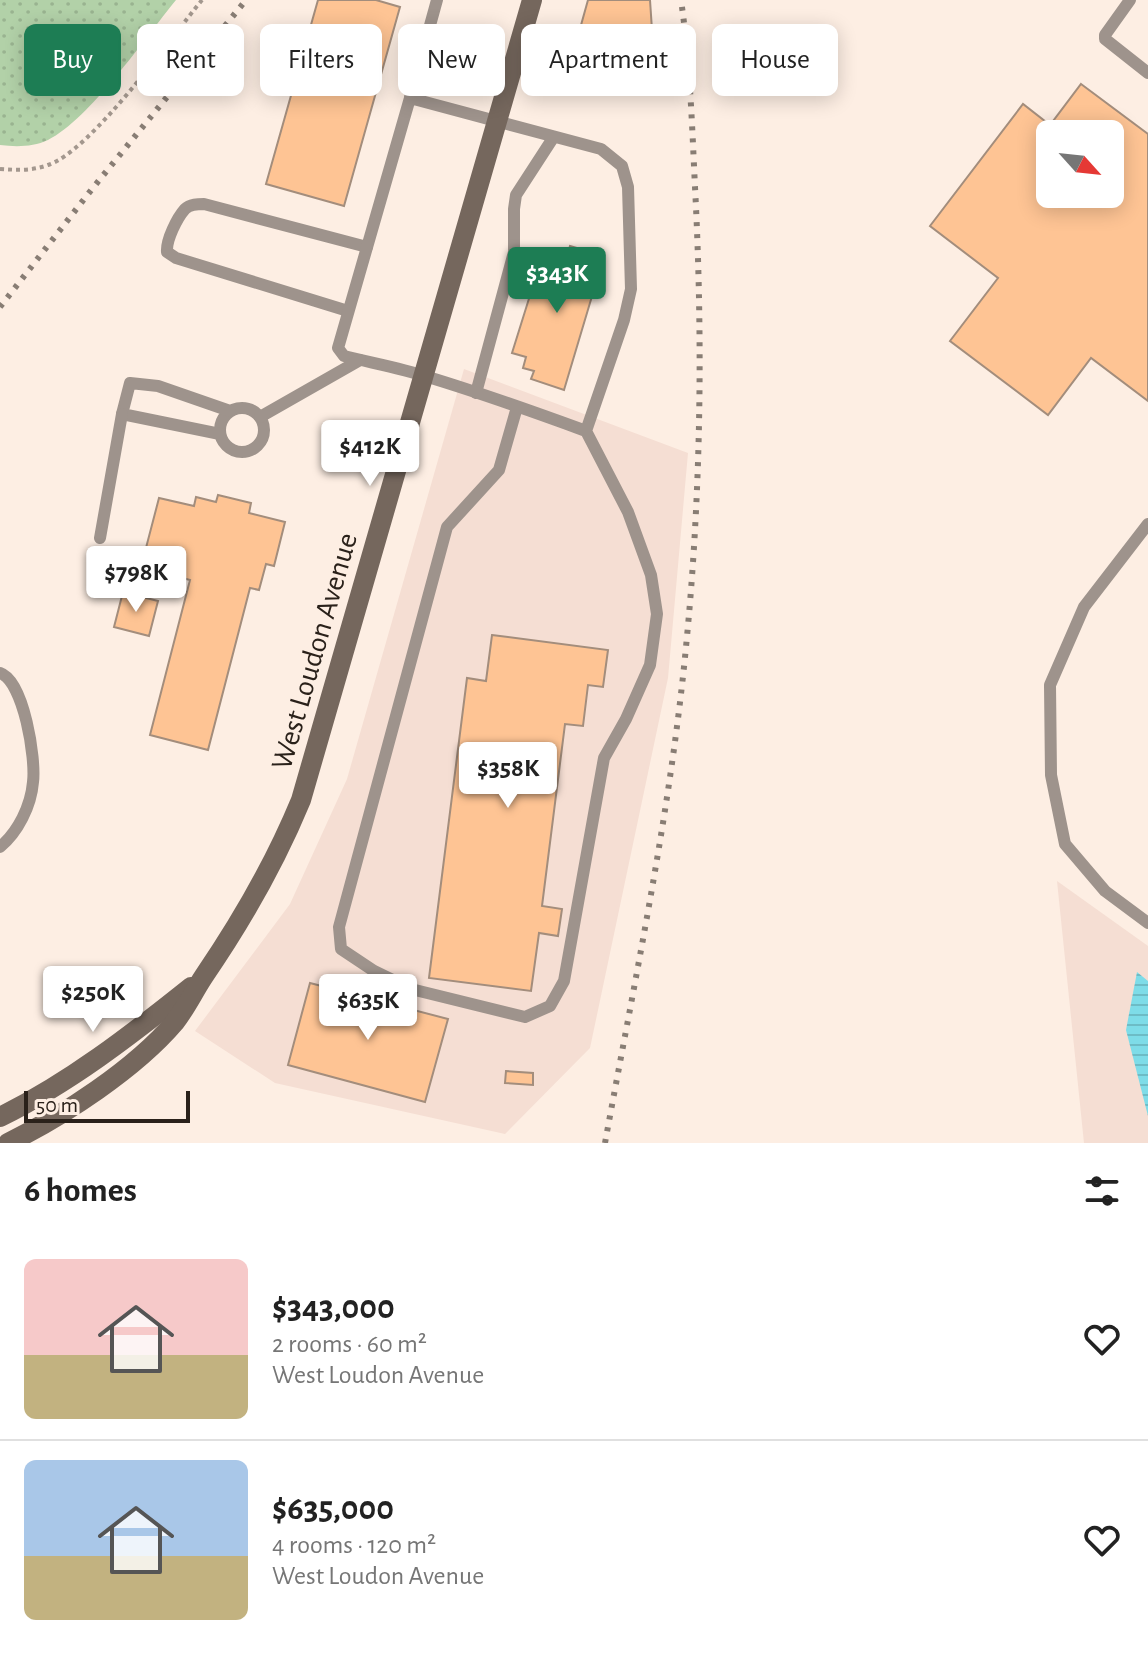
<!DOCTYPE html>
<html lang="en">
<head>
<meta charset="utf-8">
<style>
  :root { --surface:#fff; --page:#f2f2f2; --text:#222; --muted:#767676; --line:#e0e0e0; --accent:#1d7d54 }
  body { margin:0; font-family:"Alegreya Sans",sans-serif; background:var(--page); color:var(--text); height:100vh; display:flex; flex-direction:column; font-size:30px; white-space:nowrap }
  * { box-sizing:border-box; margin:0 }
  p { font-size:26px; color:var(--muted) }
  .icon { flex:none; width:44px; height:44px; fill:none; stroke:currentColor; stroke-width:2; stroke-linecap:round; stroke-linejoin:round }
  .map { position:relative; height:1143px; overflow:hidden }
  .drawer { display:flex; flex-direction:column; background:var(--surface); flex:1 }
  .drawer>* { flex:none }
  .top-card { position:absolute; left:24px; top:24px; width:1100px; height:72px; display:flex; gap:16px }
  .needle { width:52px; rotate:117deg }
  .fabs { position:absolute; left:1036px; top:120px; display:grid; gap:16px }
  .fabs a { display:grid; place-items:center; width:88px; height:88px; border-radius:12px; background:var(--surface); box-shadow:0 4px 20px #0003; font-size:40px }
  .scale { position:absolute; left:24px; bottom:20px; width:166px; box-sizing:border-box; padding-left:8px; border:4px solid #2a211a; border-top:0; font-size:22px; line-height:28px; white-space:nowrap; color:#2a211a; -webkit-text-stroke:6px #fdeee3; paint-order:stroke }
  .price { position:absolute; translate:-50% -68px; padding:0 18px; border-radius:8px; background:#fff; color:#222; font-size:26px; line-height:52px; filter:drop-shadow(0 2px 4px #0008) }
  .price::after { content:''; position:absolute; left:50%; top:48px; width:24px; height:18px; margin-left:-12px; background:inherit; clip-path:polygon(0 0,100% 0,50% 100%) }
  .price.current { background:var(--accent); color:#fff }
  ul { padding:0; list-style:none }
  li { display:flex; align-items:center; gap:24px; height:200px; padding:0 24px }
  li+li { border-top:2px solid var(--line) }
  li span { display:grid; place-items:center; flex:none; width:224px; height:160px; border-radius:12px; color:#555 }
  li>.icon { margin-inline-start:auto }
  span .icon { width:96px; height:96px; fill:#fffc; stroke-width:1 }
  li b { font-size:34px }
  h2 { display:flex; justify-content:space-between; align-items:center; height:96px; padding:0 24px; font-size:34px }
  .chip { padding:0 28px; border-radius:12px; background:var(--surface); box-shadow:0 4px 20px #0003; font-size:28px; line-height:72px }
  .chip.current { background:var(--accent); color:#fff }
  .map>svg:first-child { display:block }
  .industrial { fill:#f5ded3 }
  .grass { fill:url(#grass-dots) }
  .water { fill:url(#water-rules) }
  .building { fill:#fec494; stroke:#a38d7c; stroke-width:2; fill-rule:evenodd }
  .lines { fill:none; stroke-linecap:round; stroke-linejoin:round }
  .path { stroke:#a3978e; stroke-width:4; stroke-dasharray:4 4; stroke-linecap:butt }
  .service { stroke:#9e938c; stroke-width:12 }
  .secondary { stroke:#75675d; stroke-width:20 }
  .rail { stroke:#887d74; stroke-width:6; stroke-dasharray:4 8; stroke-linecap:butt }
  .labels { text-anchor:middle; stroke-width:8; stroke-linejoin:round; paint-order:stroke }
  .street-label { font-size:30px; fill:#2a211a; stroke:#fdeee3 }
</style>
</head>
<body>
<div class="map">
<svg width="1148" height="1143" viewBox="0 0 1148 1143">
  <defs>
    <pattern id="grass-dots" width="8" height="8" patternUnits="userSpaceOnUse" patternTransform="scale(2)"><rect width="8" height="8" fill="#b2d1a8"/><path d="M2 2h.1M6 6h.1" fill="none" stroke="#99b390" stroke-width="1.8" stroke-linecap="round"/></pattern>
    <pattern id="water-rules" width="6" height="5" patternUnits="userSpaceOnUse" patternTransform="scale(2)"><rect width="6" height="5" fill="#7edce8"/><path d="M0 2.5h6" fill="none" stroke="#6dbcc6"/></pattern>
  </defs>
  <rect width="100%" height="100%" fill="#fdeee3"/>
  <g class="industrial">
    <path d="M464,369L688,453L668,678L590,1048L505,1134L275,1083L195,1031L290,904L347,779Z"/>
    <path d="M1057,881L1148,946V1143H1084Z"/>
  </g>
  <path class="grass" d="M0,0H176C144,39 90,119 48,140C33,147 16,147 0,145Z"/>
  <path class="water" d="M1137,972L1148,981V1116L1126,1030Z"/>
  <g class="building">
    <path d="M318,0H376L400,7L344,206L266,184Z"/>
    <path d="M588,0H650L653,45L588,65L571,61Z"/>
    <path d="M1081,84L1148,134V401L1091,358L1048,415L950,341L998,278L930,226L1023,104L1050,125ZM1050,134H1110V194H1050Z"/>
    <path d="M570,246L604,256L564,390L531,379L534,371L523,368L526,357L512,353L532,289L523,286L529,266L538,269L541,258L564,265Z"/>
    <path d="M218,495L251,503L249,513L285,522L274,566L266,564L259,590L250,588L208,750L150,735L190,580L141,567L159,498L194,506L196,497L216,502Z"/>
    <path d="M123,592L158,601L149,636L114,627Z"/>
    <path d="M492,635L608,650L603,687L588,685L583,726L565,724L542,906L562,909L558,936L539,933L531,991L429,978L467,678L486,681Z"/>
    <path d="M310,983L448,1019L425,1102L288,1065Z"/>
    <path d="M506,1071L533,1073V1085L505,1083Z"/>
  </g>
  <g class="lines">
    <path class="path" d="M0,169C17,170 32,171 48,165C91,151 170,39 202,0"/>
    <g class="service">
      <path d="M1130,0L1105,35V39L1148,73"/>
      <path d="M410,98L437,0"/>
      <path d="M348,311L176,258L167,252C166,240 177,218 185,209C190,204 198,204 204,204L367,247"/>
      <path d="M476,393L514,252V209L516,195L553,138"/>
      <path d="M517,407L499,470L447,527L339,927L341,949L374,971L411,989L525,1017L550,1006L564,981L604,758L626,719L650,665L657,614L651,575L628,512L586,431C534,412 481,393 428,377C401,368 372,363 344,356L338,348L410,98L601,149L622,166L628,187L631,289L624,320L586,431"/>
      <circle cx="242" cy="430" r="22"/>
      <path d="M260,417L360,360"/>
      <path d="M220,434L122,414L130,383L158,386L230,411"/>
      <path d="M1148,524L1084,607L1050,685L1051,775L1065,844L1105,891L1148,923"/>
      <path d="M100,538L122,414"/>
      <path d="M0,673C24,681 36,759 33,782C31,806 18,832 0,847"/>
    </g>
    <g class="secondary">
      <path d="M0,1117C69,1083 131,1035 191,987"/>
      <path d="M8,1143C63,1116 135,1069 175,1022C186,1008 194,991 204,976C243,919 275,863 301,800L532,0"/>
    </g>
    <g class="rail">
      <path d="M0,307L92,189L246,0"/>
      <path d="M605,1143C635,979 670,813 686,647C701,494 703,341 695,187C692,125 690,62 681,0"/>
    </g>
  </g>
  <g class="labels">
    <g class="street-label">
      <text transform="translate(314 651) rotate(-74)" y="10">West Loudon Avenue</text>
    </g>
  </g>
</svg>
<div class="fabs">
<a><svg class="needle" viewBox="-14 -14 28 28"><path d="M0-13l5 13h-10z" fill="#e53935"/><path d="M0 13l5-13h-10z" fill="#767676"/></svg></a>
</div>
<div class="scale">50 m</div>
<b class="price current" style="left:557px;top:315px">$343K</b>
<b class="price" style="left:370px;top:488px">$412K</b>
<b class="price" style="left:136px;top:614px">$798K</b>
<b class="price" style="left:508px;top:810px">$358K</b>
<b class="price" style="left:93px;top:1034px">$250K</b>
<b class="price" style="left:368px;top:1042px">$635K</b>
<div class="top-card">
<a class="chip current">Buy</a>
<a class="chip">Rent</a>
<a class="chip">Filters</a>
<a class="chip">New</a>
<a class="chip">Apartment</a>
<a class="chip">House</a>
</div>
</div>
<section class="drawer">
<h2>6 homes<svg class="icon" aria-label="filters" viewBox="0 0 24 24"><path d="M4 7h16M4 17h16"/><circle cx="9" cy="7" r="2"/><circle cx="15" cy="17" r="2"/></svg></h2>
<ul>
<li><span style="background:linear-gradient(#f6c9c9 60%,#c2b280 0)"><svg class="icon" aria-label="home" viewBox="0 0 24 24"><path d="M3 11l9-7 9 7M6 9v11h12V9"/></svg></span><div><b>$343,000</b><p>2 rooms · 60 m²</p><p>West Loudon Avenue</p></div><svg class="icon" aria-label="heart" viewBox="0 0 24 24"><path d="M12 20l-8-8c-3-5 5-10 8-4 3-6 11-1 8 4z"/></svg></li>
<li><span style="background:linear-gradient(#a9c7e8 60%,#c2b280 0)"><svg class="icon" aria-label="home" viewBox="0 0 24 24"><path d="M3 11l9-7 9 7M6 9v11h12V9"/></svg></span><div><b>$635,000</b><p>4 rooms · 120 m²</p><p>West Loudon Avenue</p></div><svg class="icon" aria-label="heart" viewBox="0 0 24 24"><path d="M12 20l-8-8c-3-5 5-10 8-4 3-6 11-1 8 4z"/></svg></li>
</ul>
</section>
</body>
</html>
